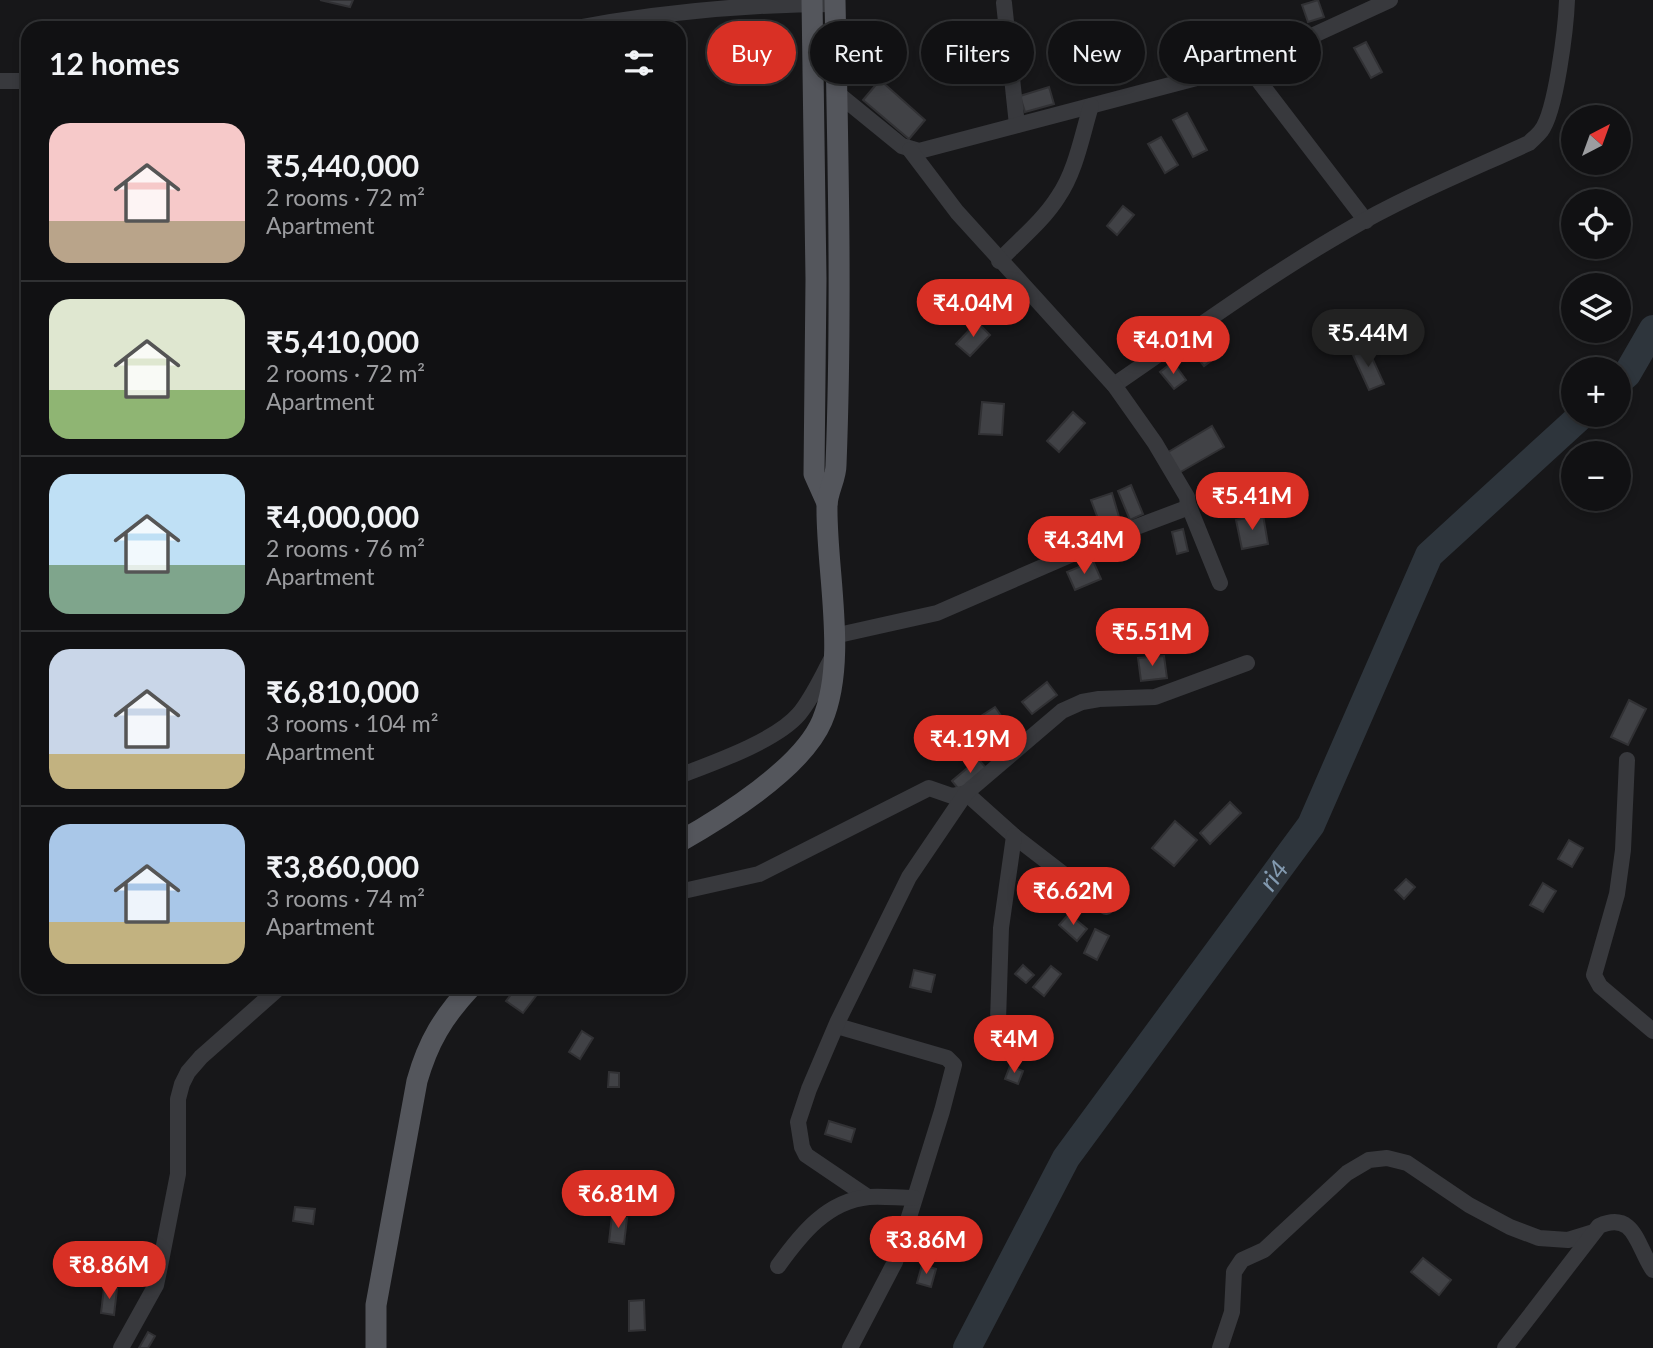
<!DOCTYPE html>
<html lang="en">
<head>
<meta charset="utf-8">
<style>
  :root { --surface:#111113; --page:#1a1a1c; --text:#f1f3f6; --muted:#9c9da0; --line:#303133; --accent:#d93025 }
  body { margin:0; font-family:Lato,sans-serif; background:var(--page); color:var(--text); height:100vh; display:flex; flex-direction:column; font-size:26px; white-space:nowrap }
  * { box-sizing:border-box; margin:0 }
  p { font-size:23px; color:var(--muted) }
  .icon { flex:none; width:38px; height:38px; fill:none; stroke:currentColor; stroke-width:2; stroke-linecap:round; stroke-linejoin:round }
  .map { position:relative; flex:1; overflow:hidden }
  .details { position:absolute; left:21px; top:21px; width:665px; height:973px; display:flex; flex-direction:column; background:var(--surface); border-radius:21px; box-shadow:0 4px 10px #0003,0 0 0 2px var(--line) }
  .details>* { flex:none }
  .top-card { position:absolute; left:707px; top:21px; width:665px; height:63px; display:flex; gap:14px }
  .needle { width:46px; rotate:41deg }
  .tools { position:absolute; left:1561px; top:105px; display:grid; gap:14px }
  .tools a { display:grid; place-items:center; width:70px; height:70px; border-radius:50%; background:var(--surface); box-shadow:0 4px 10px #0003,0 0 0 2px var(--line); font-size:35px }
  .price { position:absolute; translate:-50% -60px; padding:0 16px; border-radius:24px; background:var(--accent); color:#fff; font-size:23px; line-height:46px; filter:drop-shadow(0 2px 4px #0008) }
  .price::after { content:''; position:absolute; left:50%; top:42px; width:21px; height:16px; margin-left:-10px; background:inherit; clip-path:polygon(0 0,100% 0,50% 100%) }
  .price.current { background:#222; color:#fff }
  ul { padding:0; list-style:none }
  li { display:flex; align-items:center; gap:21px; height:175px; padding:0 28px }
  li+li { border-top:2px solid var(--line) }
  li span { display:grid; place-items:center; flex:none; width:196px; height:140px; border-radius:21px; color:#555 }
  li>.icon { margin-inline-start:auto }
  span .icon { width:84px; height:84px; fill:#fffc; stroke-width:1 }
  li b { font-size:30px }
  h2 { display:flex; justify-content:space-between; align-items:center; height:84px; padding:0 28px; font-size:30px }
  .tag { padding:0 24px; border-radius:32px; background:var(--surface); box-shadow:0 4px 10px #0003,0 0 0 2px var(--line); font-size:24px; line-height:63px }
  .tag.current { background:var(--accent); color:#fff }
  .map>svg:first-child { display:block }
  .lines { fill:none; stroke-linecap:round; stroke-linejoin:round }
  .river { stroke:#2e353c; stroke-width:28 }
  .building { fill:#414246; stroke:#313134; stroke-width:2 }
  .minor { stroke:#38393d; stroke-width:16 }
  .major { stroke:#54565c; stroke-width:21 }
  .labels { text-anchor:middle; stroke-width:6; stroke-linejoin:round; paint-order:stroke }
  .water-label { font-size:26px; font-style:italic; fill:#839ab0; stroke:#121214 }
</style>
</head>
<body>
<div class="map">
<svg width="1653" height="1348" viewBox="0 0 1653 1348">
  <rect width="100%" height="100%" fill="#171719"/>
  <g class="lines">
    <g class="river">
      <path d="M1619,381L1627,374L1653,329"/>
      <path id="s1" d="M967,1348L1066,1158L1311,825L1429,555L1582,415"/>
    </g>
  </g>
  <g class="building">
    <path d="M320,0H353L350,7Z"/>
    <path d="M1318,0L1324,17L1308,22L1302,5Z"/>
    <path d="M1366,42L1382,72L1371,78L1354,48Z"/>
    <path d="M880,80L925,120L909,139L863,100Z"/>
    <path d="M1049,87L1054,104L1025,112L1020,96Z"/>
    <path d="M1187,113L1207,150L1193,157L1173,120Z"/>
    <path d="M1161,137L1178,165L1165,173L1148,144Z"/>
    <path d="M1123,206L1134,215L1117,235L1107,226Z"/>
    <path d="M977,322L990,335L970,356L956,344Z"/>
    <path d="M1205,337L1219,355L1204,366L1190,348Z"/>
    <path d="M1368,349L1384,384L1369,390L1353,355Z"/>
    <path d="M1173,362L1186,380L1174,389L1160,372Z"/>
    <path d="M982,402L1004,404L1002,435L979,434Z"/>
    <path d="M1073,412L1085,423L1059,452L1047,441Z"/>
    <path d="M1212,426L1224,447L1177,474L1165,454Z"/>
    <path d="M1131,485L1143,514L1130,520L1118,491Z"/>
    <path d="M1112,493L1119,517L1100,524L1091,500Z"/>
    <path d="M1263,515L1268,544L1242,549L1236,520Z"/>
    <path d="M1183,529L1188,551L1177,554L1172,532Z"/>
    <path d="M1093,561L1101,579L1075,590L1067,572Z"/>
    <path d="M1162,633L1163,647L1137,648L1136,634Z"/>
    <path d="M1164,656L1167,678L1141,681L1138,658Z"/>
    <path d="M1047,682L1057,695L1032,714L1022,702Z"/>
    <path d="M1629,700L1646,709L1628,745L1611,737Z"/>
    <path d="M995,707L1011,730L997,739L981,716Z"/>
    <path d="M1006,736L1014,745L996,761L988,752Z"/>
    <path d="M978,759L988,770L961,792L952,781Z"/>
    <path d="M1230,802L1241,813L1210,844L1200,833Z"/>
    <path d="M1175,821L1197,840L1174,866L1152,848Z"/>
    <path d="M1569,840L1583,848L1572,867L1558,859Z"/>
    <path d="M1406,879L1415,887L1404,899L1395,890Z"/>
    <path d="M1543,883L1556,891L1543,912L1530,905Z"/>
    <path d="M1069,914L1087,929L1077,941L1059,925Z"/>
    <path d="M1095,929L1109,936L1097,960L1084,953Z"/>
    <path d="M1023,965L1034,975L1026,983L1015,974Z"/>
    <path d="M1051,966L1061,974L1044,996L1033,987Z"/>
    <path d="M914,970L935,975L931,992L910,987Z"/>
    <path d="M517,987H533L539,992L523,1013L506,1001Z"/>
    <path d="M582,1031L593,1038L580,1059L569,1052Z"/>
    <path d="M1010,1066L1023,1071L1018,1084L1005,1079Z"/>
    <path d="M609,1072L619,1073V1087H608Z"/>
    <path d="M829,1121L855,1129L851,1142L825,1134Z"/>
    <path d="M295,1207L315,1209L313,1224L293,1221Z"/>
    <path d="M612,1216L627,1218L624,1244L609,1242Z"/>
    <path d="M928,1239L940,1243L933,1262L922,1258Z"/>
    <path d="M113,1242L123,1243L122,1259L111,1258Z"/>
    <path d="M1423,1258L1451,1280L1439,1295L1411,1272Z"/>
    <path d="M95,1261L117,1266L113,1282L92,1277Z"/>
    <path d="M922,1265L936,1269L931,1287L917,1283Z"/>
    <path d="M104,1288L117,1289L114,1315L101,1313Z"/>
    <path d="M644,1300L645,1330L629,1331V1301Z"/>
    <path d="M148,1332L155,1336L148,1348H139Z"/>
  </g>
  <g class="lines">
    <g class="minor">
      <path d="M1004,3L1017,125"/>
      <path d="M576,28C662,12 748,4 835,4"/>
      <path d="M1245,63L1366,221"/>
      <path d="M0,81H28"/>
      <path d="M837,93L902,146L919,151L1227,70L1290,46L1390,0"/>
      <path d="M999,261C1019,240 1043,221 1058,197C1076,171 1082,135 1091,106"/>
      <path d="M1114,385C1190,333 1266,277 1346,231C1404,197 1468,171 1529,143C1533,139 1538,135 1541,131C1556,112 1566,27 1567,0"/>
      <path d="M1188,504L1220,583"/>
      <path d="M834,636L937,613L1123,532L1184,509L1188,504L1187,497L1155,443L1114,385L957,212L910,150"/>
      <path d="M1627,760L1623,850L1617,894L1594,975L1600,986L1653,1031"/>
      <path d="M679,776C713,763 776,741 799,714C813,697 822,676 832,658"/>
      <path d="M679,892L759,874L929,788L952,796L966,793L1014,836L1106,907"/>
      <path d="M998,1021L1001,928L1014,836"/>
      <path d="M837,1026L947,1058L954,1065L942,1111L895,1262L850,1348"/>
      <path d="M868,1197L806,1155L802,1147L798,1122L809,1089L838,1021L909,877L966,793L1062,711L1082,702L1099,699L1155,697L1247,663"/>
      <path d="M778,1266C801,1234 827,1201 869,1197C884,1196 899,1198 914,1198"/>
      <path d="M121,1348L156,1285L159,1271L178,1174V1099L182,1084L188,1072L201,1057L280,987"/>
      <path d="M1220,1348L1232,1312L1234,1272L1242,1260L1264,1250L1347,1173L1369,1160L1387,1158L1407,1163L1469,1205L1510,1227L1539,1238L1568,1240L1594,1232"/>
      <path d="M1505,1348L1599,1226C1635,1210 1637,1247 1653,1270"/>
    </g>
    <g class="major">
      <path d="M812,0L816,279L814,474L827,503"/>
      <path d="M679,842C723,817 802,768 822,721C848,660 826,571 827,506C827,492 836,479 836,465C842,310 838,154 835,0"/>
      <path d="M376,1348V1305L417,1081C428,1042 443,1017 471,987"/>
    </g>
  </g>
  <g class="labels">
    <g class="water-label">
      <text dy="9" stroke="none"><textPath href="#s1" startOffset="565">ri4</textPath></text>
    </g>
  </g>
</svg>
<div class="tools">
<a><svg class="needle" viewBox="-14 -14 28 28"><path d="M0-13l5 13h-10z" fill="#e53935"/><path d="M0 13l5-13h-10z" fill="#9c9da0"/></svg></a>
<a><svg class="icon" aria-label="locate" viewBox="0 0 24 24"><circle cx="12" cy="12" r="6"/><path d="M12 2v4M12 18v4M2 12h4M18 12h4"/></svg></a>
<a><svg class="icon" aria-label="layers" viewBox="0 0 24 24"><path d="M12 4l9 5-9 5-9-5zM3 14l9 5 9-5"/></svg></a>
<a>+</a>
<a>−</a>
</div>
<b class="price" style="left:973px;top:339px">₹4.04M</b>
<b class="price current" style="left:1368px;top:369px">₹5.44M</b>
<b class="price" style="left:1173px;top:376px">₹4.01M</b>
<b class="price" style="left:1252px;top:532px">₹5.41M</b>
<b class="price" style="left:1084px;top:576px">₹4.34M</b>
<b class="price" style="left:1152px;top:668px">₹5.51M</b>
<b class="price" style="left:970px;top:775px">₹4.19M</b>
<b class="price" style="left:1073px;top:927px">₹6.62M</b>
<b class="price" style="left:1014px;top:1075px">₹4M</b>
<b class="price" style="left:618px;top:1230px">₹6.81M</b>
<b class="price" style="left:926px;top:1276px">₹3.86M</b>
<b class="price" style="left:109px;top:1301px">₹8.86M</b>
<div class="top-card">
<a class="tag current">Buy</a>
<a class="tag">Rent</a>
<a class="tag">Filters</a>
<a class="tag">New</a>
<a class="tag">Apartment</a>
</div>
<section class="details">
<h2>12 homes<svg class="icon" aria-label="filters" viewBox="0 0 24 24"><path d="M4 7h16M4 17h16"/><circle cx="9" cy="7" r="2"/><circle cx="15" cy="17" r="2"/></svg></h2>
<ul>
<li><span style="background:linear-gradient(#f6c9c9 70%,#b9a48a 0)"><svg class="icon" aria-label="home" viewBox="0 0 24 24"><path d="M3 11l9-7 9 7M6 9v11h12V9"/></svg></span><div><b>₹5,440,000</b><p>2 rooms · 72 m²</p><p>Apartment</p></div></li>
<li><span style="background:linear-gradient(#dfe7d0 65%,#8fb573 0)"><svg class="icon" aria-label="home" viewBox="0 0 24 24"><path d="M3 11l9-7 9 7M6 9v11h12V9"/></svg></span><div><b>₹5,410,000</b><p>2 rooms · 72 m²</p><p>Apartment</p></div></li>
<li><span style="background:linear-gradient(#bfe0f5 65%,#7fa58c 0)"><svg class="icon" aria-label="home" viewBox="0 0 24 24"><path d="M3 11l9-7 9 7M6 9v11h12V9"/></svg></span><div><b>₹4,000,000</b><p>2 rooms · 76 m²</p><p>Apartment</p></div></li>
<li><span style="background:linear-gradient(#c9d6e8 75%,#c2b280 0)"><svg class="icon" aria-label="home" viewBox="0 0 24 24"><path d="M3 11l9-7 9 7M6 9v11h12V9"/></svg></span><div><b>₹6,810,000</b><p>3 rooms · 104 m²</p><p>Apartment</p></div></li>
<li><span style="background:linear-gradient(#a9c7e8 70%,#c2b280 0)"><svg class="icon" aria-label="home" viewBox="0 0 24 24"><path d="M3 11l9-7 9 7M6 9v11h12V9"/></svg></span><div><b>₹3,860,000</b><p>3 rooms · 74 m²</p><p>Apartment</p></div></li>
</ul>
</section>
</div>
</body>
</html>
